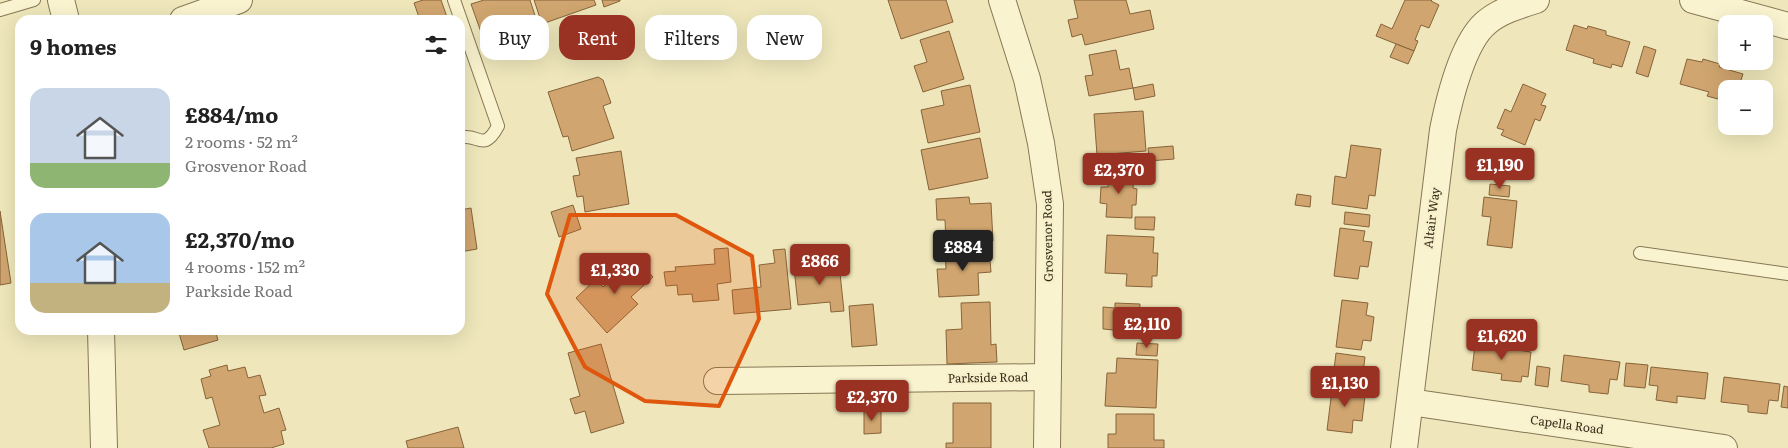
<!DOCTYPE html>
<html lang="en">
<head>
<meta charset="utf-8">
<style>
  :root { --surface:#fff; --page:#f2f2f2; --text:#222; --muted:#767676; --accent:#993222 }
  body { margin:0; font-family:Literata,serif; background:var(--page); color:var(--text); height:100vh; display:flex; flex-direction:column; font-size:19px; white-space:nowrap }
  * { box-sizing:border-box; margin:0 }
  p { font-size:16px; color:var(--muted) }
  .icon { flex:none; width:28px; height:28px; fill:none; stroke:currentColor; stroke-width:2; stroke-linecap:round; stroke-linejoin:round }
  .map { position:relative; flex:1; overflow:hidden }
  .drawer { position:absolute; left:15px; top:15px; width:450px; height:320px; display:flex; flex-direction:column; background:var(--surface); border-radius:15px; box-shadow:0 5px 20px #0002 }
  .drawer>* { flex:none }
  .guide { position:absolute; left:480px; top:15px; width:475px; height:45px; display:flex; gap:10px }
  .buttons { position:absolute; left:1718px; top:15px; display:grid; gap:10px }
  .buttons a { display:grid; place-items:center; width:55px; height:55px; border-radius:10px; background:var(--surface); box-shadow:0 5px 20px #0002; font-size:25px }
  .price { position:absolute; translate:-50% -42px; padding:0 11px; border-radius:5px; background:var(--accent); color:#fff; font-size:16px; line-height:32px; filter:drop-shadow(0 1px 2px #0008) }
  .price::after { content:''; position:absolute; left:50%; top:30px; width:15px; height:11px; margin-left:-8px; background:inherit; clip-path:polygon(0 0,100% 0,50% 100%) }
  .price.current { background:#222; color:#fff }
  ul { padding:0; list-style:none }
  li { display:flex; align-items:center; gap:15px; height:125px; padding:0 15px }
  li span { display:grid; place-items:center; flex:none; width:140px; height:100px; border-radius:15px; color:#555 }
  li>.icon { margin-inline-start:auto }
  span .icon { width:60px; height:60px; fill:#fffc; stroke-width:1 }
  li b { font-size:21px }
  h2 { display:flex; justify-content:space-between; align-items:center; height:60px; padding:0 15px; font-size:21px }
  .pill { padding:0 18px; border-radius:15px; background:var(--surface); box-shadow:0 5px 20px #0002; font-size:18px; line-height:45px }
  .pill.current { background:var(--accent); color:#fff }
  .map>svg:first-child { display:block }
  .building { fill:#d0a56f; stroke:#876339 }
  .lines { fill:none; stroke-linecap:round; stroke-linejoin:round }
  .service-casing { stroke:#877755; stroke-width:14 }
  .minor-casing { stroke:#877755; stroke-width:28 }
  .service { stroke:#faf3cf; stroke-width:12 }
  .minor { stroke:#faf3cf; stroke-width:26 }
  .marked { fill:#df570d; fill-opacity:0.2; stroke:#df570d; stroke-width:4; stroke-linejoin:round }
  .labels { text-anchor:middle; stroke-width:5; stroke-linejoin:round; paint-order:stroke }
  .street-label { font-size:12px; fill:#352b1a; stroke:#f7f0cb }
</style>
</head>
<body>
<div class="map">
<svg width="1788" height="448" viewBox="0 0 1788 448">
  <rect width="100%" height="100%" fill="#efe7bb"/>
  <g class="building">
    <path d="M423,0H441L448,20H420L414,3Z"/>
    <path d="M484,0H530L540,31L487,49L471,4Z"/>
    <path d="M534,0H594L596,5L542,24Z"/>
    <path d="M602,0H620V1L604,7Z"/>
    <path d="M888,0H946L953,22L901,39Z"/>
    <path d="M1074,0H1126L1130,14L1150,10L1154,29L1085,45L1082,34L1072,37L1068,20L1078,18Z"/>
    <path d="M1405,0H1432L1431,1L1439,5L1429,28L1421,25L1415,40L1418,41L1414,51L1376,36L1381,24L1392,29Z"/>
    <path d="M1574,25L1587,29L1588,26L1606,31V35L1630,42L1622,67L1612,64L1611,68L1593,63L1594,59L1566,50Z"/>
    <path d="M949,31L964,79L923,92L914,66L927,62L920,40Z"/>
    <path d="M1396,44L1414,51L1408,64L1390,57Z"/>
    <path d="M1644,46L1656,50L1648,77L1636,73Z"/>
    <path d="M1116,50L1120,70L1129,68L1133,88L1089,96L1085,76L1093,75L1089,55Z"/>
    <path d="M1687,59L1702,62L1703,59L1720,64L1719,67L1743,74L1738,89H1726L1725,101L1707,96L1709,92L1680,84Z"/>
    <path d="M598,77L603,80L611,103L603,106L614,138L572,151L568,136L563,137L548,92Z"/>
    <path d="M1744,83L1767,89L1764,101V89H1742Z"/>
    <path d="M1153,84L1155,96L1135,100L1133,88Z"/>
    <path d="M1523,84L1546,94L1541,105L1546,106L1540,121L1535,119L1525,145L1501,135L1504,130L1497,128L1505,109L1511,112Z"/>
    <path d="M970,85L980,132L928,143L921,110L944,105L941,91Z"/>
    <path d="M1143,111L1146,151L1097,155L1094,114Z"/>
    <path d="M980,138L988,178L929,190L921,150Z"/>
    <path d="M1351,145L1381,149L1375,196L1369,195L1367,209L1332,204L1335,176L1346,178Z"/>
    <path d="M1173,146L1174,159L1149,161L1148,148Z"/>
    <path d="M621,151L629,204L585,212L583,196L577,197L573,176L580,175L576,158Z"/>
    <path d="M1109,172L1134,173L1133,188L1137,189L1136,205H1132V218L1106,217L1107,204L1100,203L1101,187H1108Z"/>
    <path d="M1490,184L1510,186L1509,197L1489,195Z"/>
    <path d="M1297,194L1311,196L1310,207L1295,205Z"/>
    <path d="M969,197L970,204L991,203L993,241L946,243L945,220H937L936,199Z"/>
    <path d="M1484,197L1517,201L1512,248L1487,245L1491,217L1482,216Z"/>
    <path d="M573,205L581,229L559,237L551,212Z"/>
    <path d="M471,208L477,249L460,252V210Z"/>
    <path d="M0,211L11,283L0,285Z"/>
    <path d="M1345,212L1370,215L1369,227L1344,224Z"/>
    <path d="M1135,217H1155L1154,230L1135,229Z"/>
    <path d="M1340,228L1365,231L1363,241L1372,242L1368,267L1360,266L1358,279L1334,276Z"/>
    <path d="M1107,235L1154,237L1153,253H1158L1157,276H1152V287L1126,286L1127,274L1105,273Z"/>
    <path d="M989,247L991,272L978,273L979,295L939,297L937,269H946L945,250Z"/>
    <path d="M728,248L731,282L717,284L719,300L693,302L692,294L678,295L677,285L666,286L664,272L676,271L675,267L715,264L714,249Z"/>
    <path d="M785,249L791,309L734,314L732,290L761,287L759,265L775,263L773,250Z"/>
    <path d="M636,258L653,277L631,297L638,304L607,333L576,298L596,279L603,287Z"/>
    <path d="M839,264L844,311L831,312L830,302L798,305L794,268Z"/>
    <path d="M1342,300L1368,303L1366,315L1374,317L1371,341L1363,340L1361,350L1336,347Z"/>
    <path d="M990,302L991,345L996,344L997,362L947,364L946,330L962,329L961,303Z"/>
    <path d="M1115,303L1140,304L1138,335L1114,334V330L1103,329V307L1115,308Z"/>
    <path d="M873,304L877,345L852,347L849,306Z"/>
    <path d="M178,330H215L218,340L184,350Z"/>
    <path d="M1488,342L1504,344V348L1531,352L1528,377L1522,376L1521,382L1501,380L1502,374L1472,370L1475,345L1488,346Z"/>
    <path d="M1137,343L1158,344L1157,356L1136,355Z"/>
    <path d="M601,344L624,423L591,433L585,411L575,414L570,399L580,396L568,353Z"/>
    <path d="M1336,353L1365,357L1362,381L1333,378Z"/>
    <path d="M1564,355L1620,362L1617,380L1610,379L1608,394L1589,392V385L1561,381Z"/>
    <path d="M1117,358L1158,360L1156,408L1105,406L1107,373H1116Z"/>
    <path d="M1626,363L1648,365L1645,388L1624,386Z"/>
    <path d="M227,365L228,371L245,367L248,378L260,375L266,395L259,396L264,413L279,408L286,430L281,431L284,444L271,448H209L203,430L220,425L212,397L206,399L201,379L211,376L209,370Z"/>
    <path d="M1537,366L1550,368L1548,387L1535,385Z"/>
    <path d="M1651,367L1708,373L1705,399L1677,396V403L1656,400L1658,386L1649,385Z"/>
    <path d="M1724,377L1780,384L1778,401L1769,400L1767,414L1748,412V405L1721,402Z"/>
    <path d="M1333,382L1358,385L1357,395L1365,396L1362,421L1353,420L1352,433L1327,430Z"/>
    <path d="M1784,386L1788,387V408L1781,407Z"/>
    <path d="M953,403H991V448H946V443H953Z"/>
    <path d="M864,410H881V433L864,434Z"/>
    <path d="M1116,414H1154V440H1164V448H1108V434H1116Z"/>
    <path d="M458,427L464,448H408L406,441Z"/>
  </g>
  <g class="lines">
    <defs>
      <g id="service">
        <path d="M454,0L498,126C483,154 478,132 460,138"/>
        <path d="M0,10L34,0"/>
        <path d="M1640,253L1788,274"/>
      </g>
      <g id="minor">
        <path d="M61,0L66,20"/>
        <path d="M1002,0L1027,79L1041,143L1050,204L1047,448"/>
        <path d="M1693,0L1788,26"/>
        <path d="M183,20L239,0"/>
        <path d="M101,330L104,448"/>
        <path d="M717,381L1048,377"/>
        <path d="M1410,402L1724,448"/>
        <path d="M1404,448L1443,130C1449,100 1463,41 1487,22C1500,11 1520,5 1536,0"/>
      </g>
    </defs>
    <use href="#service" class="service-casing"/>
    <use href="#minor" class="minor-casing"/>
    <use href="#service" class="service"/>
    <use href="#minor" class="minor"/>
  </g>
  <path class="marked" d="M570,215H676L752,256L759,319L719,406L645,401L585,367L547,294Z"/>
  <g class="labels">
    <g class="street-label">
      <text transform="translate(1432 218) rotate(-83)" y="4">Altair Way</text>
      <text transform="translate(1048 236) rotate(-91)" y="4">Grosvenor Road</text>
      <text transform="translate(988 378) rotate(-1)" y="4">Parkside Road</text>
      <text transform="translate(1567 425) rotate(8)" y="4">Capella Road</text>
    </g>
  </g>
</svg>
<div class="buttons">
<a>+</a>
<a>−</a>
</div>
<b class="price" style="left:1500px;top:190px">£1,190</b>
<b class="price" style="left:1119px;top:195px">£2,370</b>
<b class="price current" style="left:963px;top:272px">£884</b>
<b class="price" style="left:820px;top:286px">£866</b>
<b class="price" style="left:615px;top:295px">£1,330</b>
<b class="price" style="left:1147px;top:349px">£2,110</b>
<b class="price" style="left:1502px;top:361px">£1,620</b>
<b class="price" style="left:1345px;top:408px">£1,130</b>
<b class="price" style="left:872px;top:422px">£2,370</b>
<div class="guide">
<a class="pill">Buy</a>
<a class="pill current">Rent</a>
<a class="pill">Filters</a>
<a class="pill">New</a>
</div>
<section class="drawer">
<h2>9 homes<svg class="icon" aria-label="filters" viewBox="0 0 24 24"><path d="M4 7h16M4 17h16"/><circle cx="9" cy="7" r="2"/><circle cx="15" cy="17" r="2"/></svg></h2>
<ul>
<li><span style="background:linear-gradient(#c9d6e8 75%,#8fb573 0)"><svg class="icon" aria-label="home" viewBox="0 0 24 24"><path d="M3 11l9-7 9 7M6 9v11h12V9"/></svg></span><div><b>£884/mo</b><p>2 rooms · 52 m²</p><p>Grosvenor Road</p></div></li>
<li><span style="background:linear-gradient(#a9c7e8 70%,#c2b280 0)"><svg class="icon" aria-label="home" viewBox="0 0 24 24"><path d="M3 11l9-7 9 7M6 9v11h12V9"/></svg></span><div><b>£2,370/mo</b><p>4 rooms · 152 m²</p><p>Parkside Road</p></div></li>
</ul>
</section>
</div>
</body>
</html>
